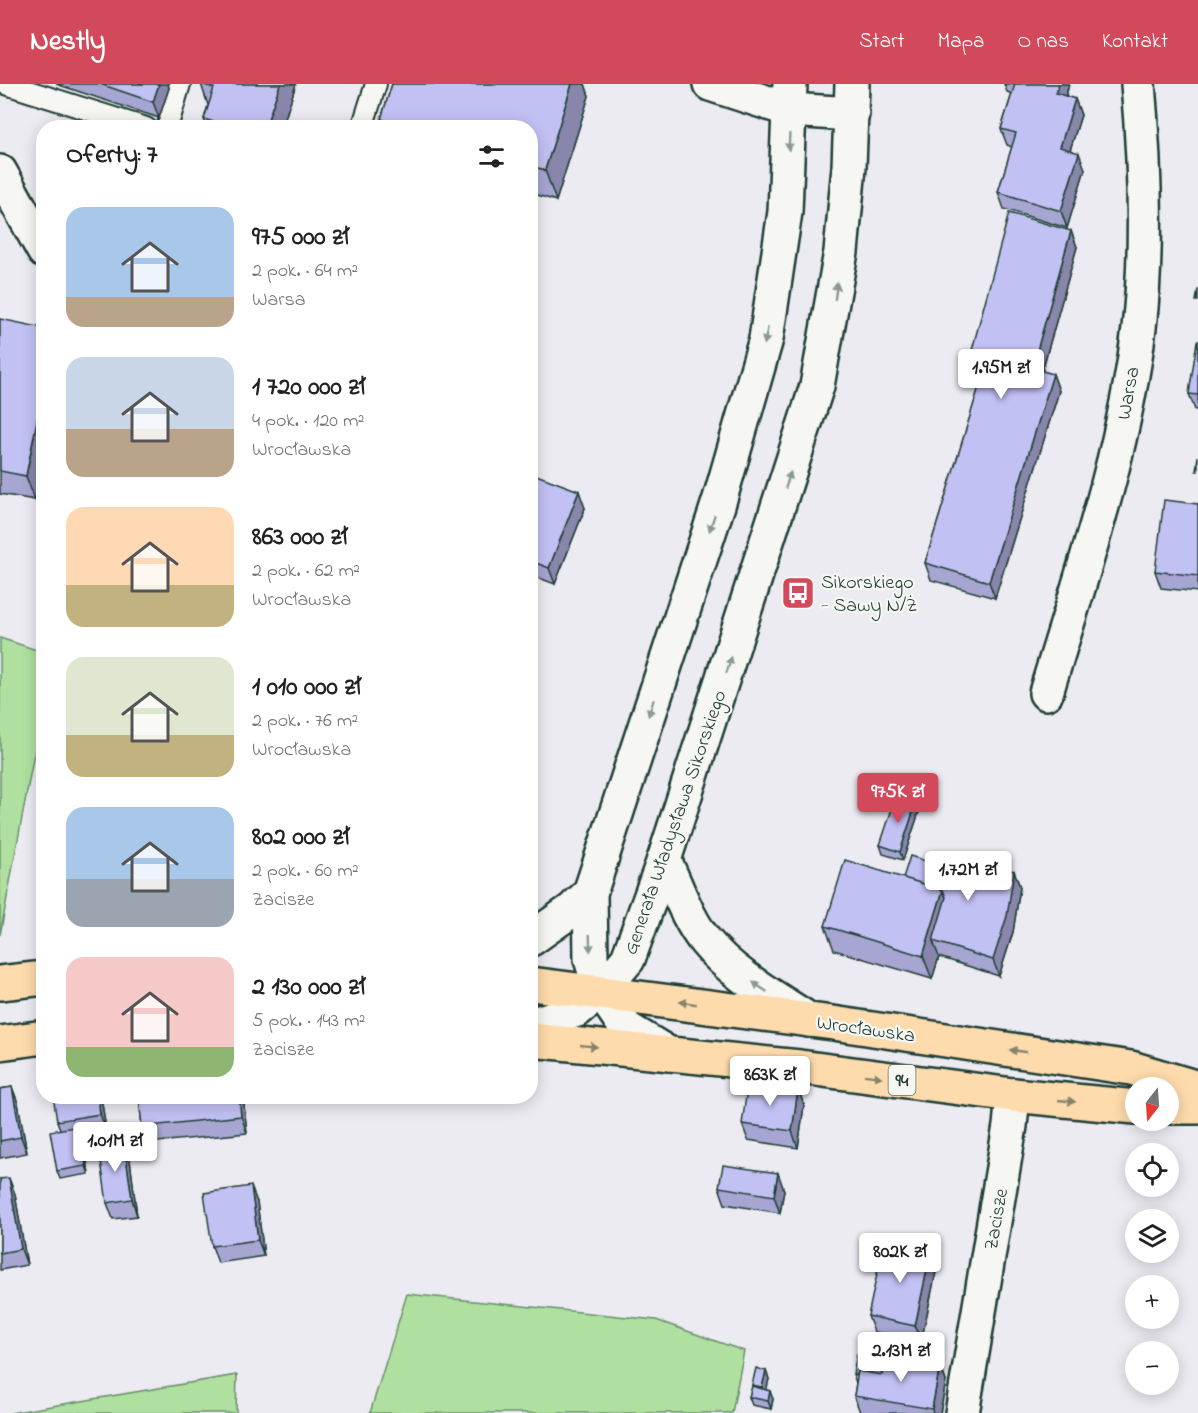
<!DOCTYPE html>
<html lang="pl">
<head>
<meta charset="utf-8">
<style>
  :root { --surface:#fff; --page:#f2f2f2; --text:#222; --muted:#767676; --accent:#d1495b }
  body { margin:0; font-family:"Indie Flower",sans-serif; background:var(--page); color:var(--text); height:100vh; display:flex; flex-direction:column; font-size:22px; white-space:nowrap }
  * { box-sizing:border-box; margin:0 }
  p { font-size:20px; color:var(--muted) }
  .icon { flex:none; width:33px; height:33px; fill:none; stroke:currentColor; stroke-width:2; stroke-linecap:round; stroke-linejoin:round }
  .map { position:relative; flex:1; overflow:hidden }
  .sheet { position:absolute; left:36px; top:36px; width:502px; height:984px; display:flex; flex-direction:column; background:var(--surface); border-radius:24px; box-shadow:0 3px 15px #0003 }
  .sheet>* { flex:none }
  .needle { width:39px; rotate:197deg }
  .controls { position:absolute; left:1125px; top:993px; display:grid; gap:12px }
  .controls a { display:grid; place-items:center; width:54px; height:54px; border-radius:50%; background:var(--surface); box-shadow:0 3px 15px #0003; font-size:30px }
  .price { position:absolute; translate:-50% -51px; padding:0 14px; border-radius:6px; background:#fff; color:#222; font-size:20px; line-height:39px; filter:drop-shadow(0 2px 3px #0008) }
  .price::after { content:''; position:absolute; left:50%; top:36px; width:18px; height:14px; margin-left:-9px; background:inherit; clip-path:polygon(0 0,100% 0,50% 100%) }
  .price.selected { background:var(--accent); color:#fff }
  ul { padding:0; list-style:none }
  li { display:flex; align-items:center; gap:18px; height:150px; padding:0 30px }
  li span { display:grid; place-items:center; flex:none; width:168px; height:120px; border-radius:18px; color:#555 }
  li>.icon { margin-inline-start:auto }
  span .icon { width:72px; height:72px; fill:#fffc; stroke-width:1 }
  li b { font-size:26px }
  h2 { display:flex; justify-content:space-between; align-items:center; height:72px; padding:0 30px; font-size:26px }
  header { display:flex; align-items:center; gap:36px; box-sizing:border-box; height:84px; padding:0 30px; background:var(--accent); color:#fff }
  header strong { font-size:28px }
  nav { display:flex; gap:33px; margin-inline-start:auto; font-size:21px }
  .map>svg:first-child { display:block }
  .green { fill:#afe0a0; stroke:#678e6a; stroke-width:1.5 }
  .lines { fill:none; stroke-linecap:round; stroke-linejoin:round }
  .lane-casing { stroke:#1f3d34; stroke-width:24 }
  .street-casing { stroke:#1f3d34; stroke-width:38 }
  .secondary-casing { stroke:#1f3d34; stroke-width:38 }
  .primary-casing { stroke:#1f3d34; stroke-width:38 }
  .lane { stroke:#f6f6f2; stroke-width:20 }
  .street { stroke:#f6f6f2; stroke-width:33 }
  .secondary { stroke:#f6f6f2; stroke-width:33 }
  .primary { stroke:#fedbac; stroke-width:33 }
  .wall { fill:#a7a6d2; stroke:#1f3d34; stroke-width:1.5 }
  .shaded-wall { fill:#8887ab; stroke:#1f3d34; stroke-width:1.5 }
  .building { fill:#c2c1f4; stroke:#1f3d34; stroke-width:1.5 }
  .oneway { fill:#8a9a93 }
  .oneway2 { fill:#83846a }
  .labels { text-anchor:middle; stroke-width:4.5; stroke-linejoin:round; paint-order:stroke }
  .shield { fill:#f6f6f2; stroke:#60746d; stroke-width:1.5 }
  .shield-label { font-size:18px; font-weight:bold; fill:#1f3d34 }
  .street-label { font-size:20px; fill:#1f3d34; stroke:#f6f6f2 }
  .poi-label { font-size:20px; fill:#1f3d34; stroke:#f6f6f2; text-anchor:start }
</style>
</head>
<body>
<header>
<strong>Nestly</strong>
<nav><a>Start</a><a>Mapa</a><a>O nas</a><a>Kontakt</a></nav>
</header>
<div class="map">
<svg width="1198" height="1329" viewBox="0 0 1198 1329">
  <rect width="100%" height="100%" fill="#ecebf2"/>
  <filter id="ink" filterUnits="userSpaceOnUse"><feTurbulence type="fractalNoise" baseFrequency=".0167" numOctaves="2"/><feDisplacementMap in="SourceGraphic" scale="12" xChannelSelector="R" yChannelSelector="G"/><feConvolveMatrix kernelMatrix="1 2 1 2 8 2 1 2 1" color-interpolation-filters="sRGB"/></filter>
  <g filter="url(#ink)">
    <g class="green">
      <path d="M0,554L43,568V622L0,851Z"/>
      <path d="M407,1210L656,1236L744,1267L732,1329H370Z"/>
      <path d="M237,1291L236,1329H10Z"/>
    </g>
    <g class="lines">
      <defs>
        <g id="lane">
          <path d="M6,0L146,44"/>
          <path d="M167,44L180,0"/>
          <path d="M362,44L376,0"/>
        </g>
        <g id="street">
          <path d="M710,0L790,26L852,30"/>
          <path d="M0,88L44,167"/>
          <path d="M1046,609C1082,489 1124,369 1139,244C1148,164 1145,81 1138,0"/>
          <path d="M962,1329L1010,1042L1013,1011"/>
        </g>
        <g id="secondary">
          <path d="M664,776C677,803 687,835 706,858C733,891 774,913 809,936"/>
          <path d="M531,855L572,826L590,809"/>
          <path d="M531,941L577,926L601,907L628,875L664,776L817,302L841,168L849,83L852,0"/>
          <path d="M669,970L626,944L601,907L591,875L590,809L719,418L766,255L785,128L790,0"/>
        </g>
        <g id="primary">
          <path d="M0,899L44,894"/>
          <path d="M531,900L833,939L1131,984L1198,1004"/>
          <path d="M531,956L800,983L1013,1011L1136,1023"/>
          <path d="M0,959L44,953"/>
          <path d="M1168,1023H1198"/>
        </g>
      </defs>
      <use href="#lane" class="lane-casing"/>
      <use href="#street" class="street-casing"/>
      <use href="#secondary" class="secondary-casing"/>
      <use href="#primary" class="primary-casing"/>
      <use href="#lane" class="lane"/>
      <use href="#street" class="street"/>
      <use href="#secondary" class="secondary"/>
      <use href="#primary" class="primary"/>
    </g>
    <g class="wall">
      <path d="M56,0H168L169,4L159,34Z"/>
      <path d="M201,0H296L282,44H207L204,35L208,21Z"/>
      <path d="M392,0H585L589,12L556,117L531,109V44H384L381,35Z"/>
      <path d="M1004,0H1069L1066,12L1075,15L1081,31L1070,66L1085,85L1067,144L1004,125L998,108L1012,63L1007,61L1001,45L1012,10L1007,8Z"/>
      <path d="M1071,147L1077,163L1042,287L1053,290L1059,307L995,514L931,496L925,479L985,284L978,282L972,266Z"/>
      <path d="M0,235L35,416L0,410Z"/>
      <path d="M1198,257V326H1195L1189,310Z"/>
      <path d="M531,389L585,424L555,500L531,491Z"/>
      <path d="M1198,420V508L1161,504L1155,487Z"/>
      <path d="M919,728L903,776L883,770L880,761Z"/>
      <path d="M954,786L1014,787L1020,803L1013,848L999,892L939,873L932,895L834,866L825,842L903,794Z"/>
      <path d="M12,1003L18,1019L27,1069L0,1074V1005Z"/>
      <path d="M798,1005L804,1021L798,1064L748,1056L742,1040Z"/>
      <path d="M101,1012L106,1046L83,1050L89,1090L60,1095L57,1087L60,1045L57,1037Z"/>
      <path d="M139,1012H243L247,1049L148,1059L142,1043Z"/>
      <path d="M130,1076L137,1132L113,1135L107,1119Z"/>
      <path d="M0,1095L15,1110L27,1181L0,1186Z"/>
      <path d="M719,1103L784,1106L780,1129L725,1120Z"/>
      <path d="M257,1118L264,1172L218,1179L212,1162Z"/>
      <path d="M937,1183L921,1258L874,1248L868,1232Z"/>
      <path d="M885,1276L940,1281L946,1297L940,1329H866L860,1328L854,1312L856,1299L853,1290Z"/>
      <path d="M766,1287L769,1295L766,1306L773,1315L771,1325L752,1321L749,1313L753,1302L752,1301Z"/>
    </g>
    <g class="shaded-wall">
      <path d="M159,0H168L169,4L159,34L153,18Z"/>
      <path d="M280,0H296L282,44H265Z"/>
      <path d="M572,0H585L589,12L556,117L545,86Z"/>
      <path d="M1059,0H1069L1062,25L1056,9Z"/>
      <path d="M1075,15L1081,31L1066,79L1060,63Z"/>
      <path d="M1079,69L1085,85L1067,144L1061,127Z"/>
      <path d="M1071,147L1077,163L1038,301L1032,284Z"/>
      <path d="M1053,290L1059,307L995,514L989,498Z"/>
      <path d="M44,301V371L35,416L26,392Z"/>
      <path d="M579,407L585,424L555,500L549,484Z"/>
      <path d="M916,719L919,728L903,776L900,768Z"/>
      <path d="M1014,787L1020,803L1013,848L999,892L993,876Z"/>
      <path d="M943,806L952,830L933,857L939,873L932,895L923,872Z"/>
      <path d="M12,1003L18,1019L27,1069L21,1053Z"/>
      <path d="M798,1005L804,1021L798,1064L792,1047Z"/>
      <path d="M98,1012H101L106,1046L100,1030Z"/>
      <path d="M239,1012H243L247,1049L241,1032Z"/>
      <path d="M80,1042L83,1050L89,1090L86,1082Z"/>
      <path d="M124,1060L130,1076L137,1132L132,1115Z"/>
      <path d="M778,1089L784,1106L780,1129L774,1112Z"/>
      <path d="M9,1094L15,1110L27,1181L21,1165Z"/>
      <path d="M251,1102L257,1118L264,1172L258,1156Z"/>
      <path d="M931,1167L937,1183L921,1258L915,1242Z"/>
      <path d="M940,1281L946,1297L940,1329H933L932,1325Z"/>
      <path d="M766,1287L769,1295L765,1312L762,1303Z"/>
      <path d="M770,1307L773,1315L771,1325L768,1317Z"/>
    </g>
    <g class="building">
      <path d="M100,0H159L153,18Z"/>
      <path d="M201,0H280L265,44H232L204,35L214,4Z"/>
      <path d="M392,0H572L545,86L531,82V44H408L381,35Z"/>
      <path d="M1015,0H1059L1056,9L1075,15L1060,63L1079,69L1061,127L998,108L1016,49L1001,45Z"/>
      <path d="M1009,129L1071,147L1032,284L1053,290L989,498L925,479L989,270L972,266Z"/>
      <path d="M1198,205V217H1196Z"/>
      <path d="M0,235L44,244V301L26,392L0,387Z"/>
      <path d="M1197,257H1198V311L1189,310Z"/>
      <path d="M1198,372V387H1196Z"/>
      <path d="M531,389L579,407L549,484L531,477Z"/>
      <path d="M1164,416L1198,420V492L1155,487Z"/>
      <path d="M896,713L916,719L900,768L880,761Z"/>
      <path d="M959,770L1014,787L1007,832L993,876L933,857L946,813L943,806L903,794L910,772L954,786Z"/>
      <path d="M845,776L943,806L923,872L825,842Z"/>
      <path d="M748,998L798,1005L792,1047L742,1040Z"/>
      <path d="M12,1003L21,1053L0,1057V1005Z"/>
      <path d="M53,1012H98L100,1030L57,1037Z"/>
      <path d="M139,1012H239L241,1032L142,1043Z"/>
      <path d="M80,1042L86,1082L57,1087L50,1047Z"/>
      <path d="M124,1060L132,1115L107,1119L99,1063Z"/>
      <path d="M723,1081L778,1089L774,1112L719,1103Z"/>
      <path d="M9,1094L21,1165L0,1169V1095Z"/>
      <path d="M251,1102L258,1156L212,1162L204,1109Z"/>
      <path d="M884,1157L931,1167L915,1242L868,1232Z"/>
      <path d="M857,1270L885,1276L882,1291L858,1287L857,1291L853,1290Z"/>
      <path d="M887,1270L940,1281L932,1325L854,1312L858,1287L882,1291Z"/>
      <path d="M756,1284L766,1287L762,1303L752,1301Z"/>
      <path d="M752,1302L770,1307L768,1317L749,1313Z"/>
    </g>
    <defs><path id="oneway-solid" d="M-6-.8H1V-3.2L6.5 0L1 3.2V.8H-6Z" transform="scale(1.5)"/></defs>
    <g class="oneway">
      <use href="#oneway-solid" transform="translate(789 58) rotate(93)"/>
      <use href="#oneway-solid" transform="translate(836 207) rotate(-82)"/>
      <use href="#oneway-solid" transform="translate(766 252) rotate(101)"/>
      <use href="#oneway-solid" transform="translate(788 396) rotate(-72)"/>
      <use href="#oneway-solid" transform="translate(712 439) rotate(108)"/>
      <use href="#oneway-solid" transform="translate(729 581) rotate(-72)"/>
      <use href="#oneway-solid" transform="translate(651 624) rotate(108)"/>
      <use href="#oneway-solid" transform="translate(590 859) rotate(88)"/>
      <use href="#oneway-solid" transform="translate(760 903) rotate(-146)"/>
    </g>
    <g class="oneway2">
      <use href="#oneway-solid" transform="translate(688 919) rotate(-172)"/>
      <use href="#oneway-solid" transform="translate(589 962) rotate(6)"/>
      <use href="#oneway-solid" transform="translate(1018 967) rotate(-172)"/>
      <use href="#oneway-solid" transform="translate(873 992) rotate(7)"/>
      <use href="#oneway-solid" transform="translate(1067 1017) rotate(6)"/>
    </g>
  </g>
  <defs>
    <symbol id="bus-square" viewBox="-11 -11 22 22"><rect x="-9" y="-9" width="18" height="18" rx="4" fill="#d1495b" stroke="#f6f6f2"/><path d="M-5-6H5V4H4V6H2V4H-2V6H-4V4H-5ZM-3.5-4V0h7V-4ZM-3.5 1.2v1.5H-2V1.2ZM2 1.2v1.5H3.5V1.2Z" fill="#fff"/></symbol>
  </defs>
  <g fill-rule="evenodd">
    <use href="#bus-square" x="779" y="490" width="38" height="38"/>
  </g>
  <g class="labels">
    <rect class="shield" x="888.5" y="981" width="27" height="30" rx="4.5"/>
    <g class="shield-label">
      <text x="902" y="1002">94</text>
    </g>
    <g class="street-label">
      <text transform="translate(1127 309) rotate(-80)" y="7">Warsa</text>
      <text transform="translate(674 738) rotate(-71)" y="7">Generała Władysława Sikorskiego</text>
      <text transform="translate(866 944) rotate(8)" y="7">Wrocławska</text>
      <text transform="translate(995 1135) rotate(-80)" y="7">Zacisze</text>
    </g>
    <g class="poi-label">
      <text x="821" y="504">Sikorskiego<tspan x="821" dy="23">- Sawy N/Ż</tspan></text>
    </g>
  </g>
</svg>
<div class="controls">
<a><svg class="needle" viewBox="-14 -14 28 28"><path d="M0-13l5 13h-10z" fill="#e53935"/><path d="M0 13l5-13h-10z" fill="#767676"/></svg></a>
<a><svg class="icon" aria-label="locate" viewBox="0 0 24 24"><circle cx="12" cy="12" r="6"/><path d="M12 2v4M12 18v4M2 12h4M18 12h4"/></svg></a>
<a><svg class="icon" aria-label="layers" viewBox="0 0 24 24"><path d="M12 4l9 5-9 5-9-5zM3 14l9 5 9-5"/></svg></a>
<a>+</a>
<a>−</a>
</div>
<b class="price" style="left:1001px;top:316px">1.95M zł</b>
<b class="price selected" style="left:898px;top:740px">975K zł</b>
<b class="price" style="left:968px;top:818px">1.72M zł</b>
<b class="price" style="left:770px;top:1023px">863K zł</b>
<b class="price" style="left:115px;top:1089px">1.01M zł</b>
<b class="price" style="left:900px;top:1200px">802K zł</b>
<b class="price" style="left:901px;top:1299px">2.13M zł</b>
<section class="sheet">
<h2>Oferty: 7<svg class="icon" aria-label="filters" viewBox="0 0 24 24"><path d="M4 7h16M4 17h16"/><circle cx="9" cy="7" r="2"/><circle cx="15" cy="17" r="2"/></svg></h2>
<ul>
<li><span style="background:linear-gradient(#a9c7e8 75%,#b9a48a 0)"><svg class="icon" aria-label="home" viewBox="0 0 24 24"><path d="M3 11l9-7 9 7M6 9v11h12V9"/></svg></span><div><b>975 000 zł</b><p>2 pok. · 64 m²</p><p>Warsa</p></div></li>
<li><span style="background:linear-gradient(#c9d6e8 60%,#b9a48a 0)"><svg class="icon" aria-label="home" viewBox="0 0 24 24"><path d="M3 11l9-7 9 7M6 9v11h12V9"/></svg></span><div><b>1 720 000 zł</b><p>4 pok. · 120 m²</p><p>Wrocławska</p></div></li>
<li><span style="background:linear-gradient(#ffd9b3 65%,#c2b280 0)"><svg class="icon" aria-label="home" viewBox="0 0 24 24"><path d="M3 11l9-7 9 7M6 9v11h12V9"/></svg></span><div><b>863 000 zł</b><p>2 pok. · 62 m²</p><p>Wrocławska</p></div></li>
<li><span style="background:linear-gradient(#dfe7d0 65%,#c2b280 0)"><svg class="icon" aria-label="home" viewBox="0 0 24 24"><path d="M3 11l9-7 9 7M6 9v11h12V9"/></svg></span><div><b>1 010 000 zł</b><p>2 pok. · 76 m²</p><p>Wrocławska</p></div></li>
<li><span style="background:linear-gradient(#a9c7e8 60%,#9aa5b1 0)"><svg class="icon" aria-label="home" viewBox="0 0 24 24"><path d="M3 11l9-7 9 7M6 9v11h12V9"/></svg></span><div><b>802 000 zł</b><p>2 pok. · 60 m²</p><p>Zacisze</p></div></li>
<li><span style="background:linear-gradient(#f6c9c9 75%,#8fb573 0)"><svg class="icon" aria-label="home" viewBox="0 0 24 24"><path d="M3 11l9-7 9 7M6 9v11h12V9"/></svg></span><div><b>2 130 000 zł</b><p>5 pok. · 143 m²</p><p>Zacisze</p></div></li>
</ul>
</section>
</div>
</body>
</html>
